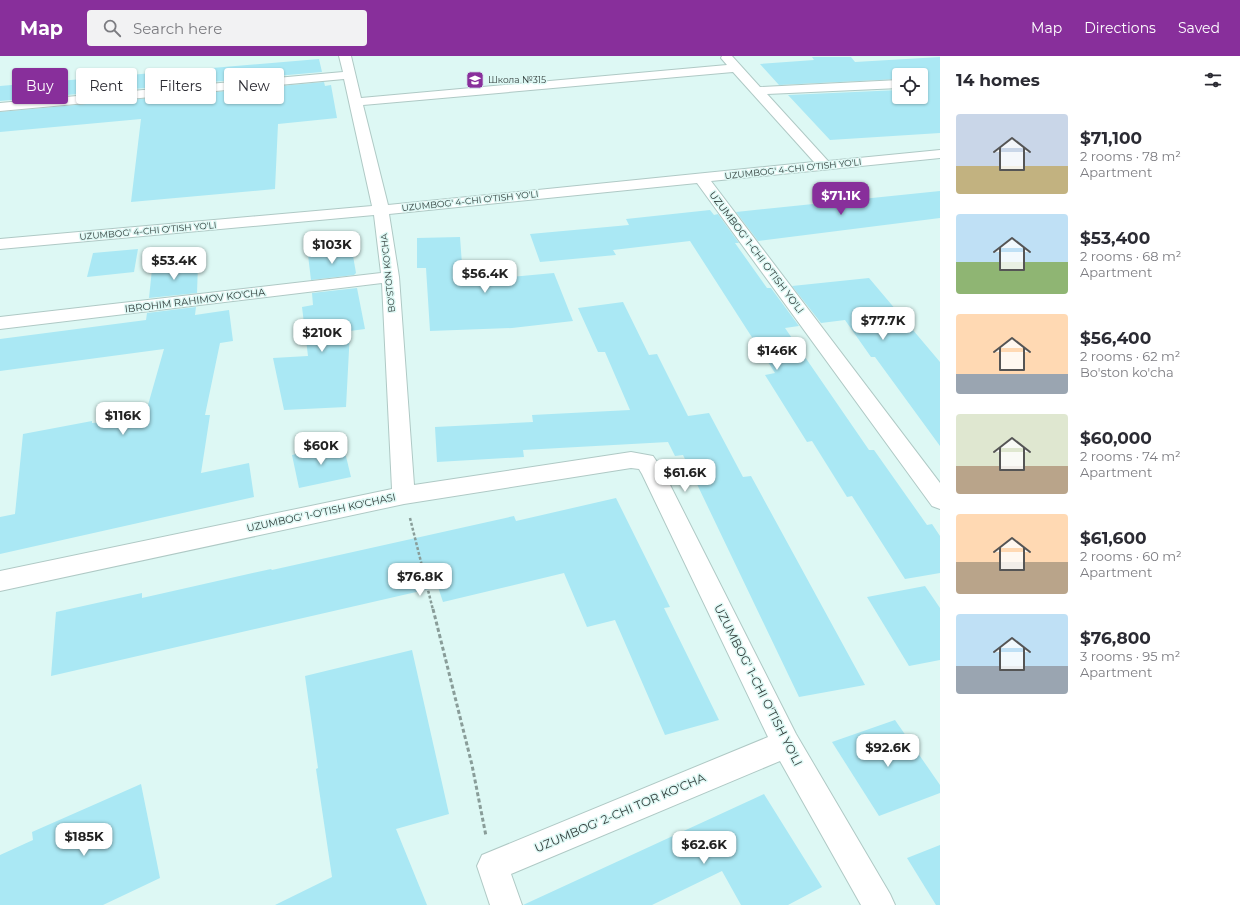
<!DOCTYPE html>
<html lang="en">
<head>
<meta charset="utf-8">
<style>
  :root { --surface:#fff; --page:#f2f2f3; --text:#2b2b33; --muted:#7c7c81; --accent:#882f9b }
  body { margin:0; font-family:Montserrat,sans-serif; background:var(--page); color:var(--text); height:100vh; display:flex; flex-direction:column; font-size:15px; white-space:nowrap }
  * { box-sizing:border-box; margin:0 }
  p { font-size:13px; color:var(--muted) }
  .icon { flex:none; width:22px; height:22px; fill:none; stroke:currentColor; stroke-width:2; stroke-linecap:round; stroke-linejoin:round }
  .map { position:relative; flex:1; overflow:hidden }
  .side { display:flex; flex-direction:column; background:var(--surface); width:300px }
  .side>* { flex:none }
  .guide { position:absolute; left:12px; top:12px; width:380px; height:36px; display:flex; gap:8px }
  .controls { position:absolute; left:892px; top:12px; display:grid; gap:8px }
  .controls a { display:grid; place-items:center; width:36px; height:36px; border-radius:4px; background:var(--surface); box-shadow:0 1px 3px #0004; font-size:20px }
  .price { position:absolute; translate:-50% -34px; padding:0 9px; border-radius:8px; background:#fff; color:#222; font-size:13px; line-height:26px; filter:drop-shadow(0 1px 2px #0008) }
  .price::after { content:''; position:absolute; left:50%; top:24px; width:12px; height:9px; margin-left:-6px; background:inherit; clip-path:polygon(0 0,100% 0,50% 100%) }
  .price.on { background:var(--accent); color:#fff }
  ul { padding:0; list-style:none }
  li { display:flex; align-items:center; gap:12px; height:100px; padding:0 16px }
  li span { display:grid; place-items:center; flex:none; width:112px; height:80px; border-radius:4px; color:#555 }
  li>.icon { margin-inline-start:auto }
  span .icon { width:48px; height:48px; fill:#fffc; stroke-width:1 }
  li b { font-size:17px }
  h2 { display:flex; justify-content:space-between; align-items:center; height:48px; padding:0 16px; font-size:17px }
  .tag { padding:0 14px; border-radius:4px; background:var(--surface); box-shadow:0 1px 3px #0004; font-size:14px; line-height:36px }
  .tag.on { background:var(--accent); color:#fff }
  header { display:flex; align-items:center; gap:24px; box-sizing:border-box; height:56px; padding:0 20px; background:var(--accent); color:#fff }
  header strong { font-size:19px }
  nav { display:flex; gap:22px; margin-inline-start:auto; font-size:14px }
  .search { width:280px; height:36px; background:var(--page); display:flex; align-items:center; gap:10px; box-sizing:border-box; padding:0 14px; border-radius:4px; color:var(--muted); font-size:15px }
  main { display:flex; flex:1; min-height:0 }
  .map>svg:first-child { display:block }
  .building { fill:#aae8f4 }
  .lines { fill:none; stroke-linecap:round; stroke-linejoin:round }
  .minor-casing { stroke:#afc9c5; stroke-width:2 }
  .path-far1 { stroke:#899d99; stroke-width:2.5; stroke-dasharray:3 2; stroke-linecap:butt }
  .path { stroke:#899d99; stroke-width:3; stroke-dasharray:4 2.5; stroke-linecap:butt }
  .minor { fill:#fff; fill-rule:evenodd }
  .labels { text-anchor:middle; stroke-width:3; stroke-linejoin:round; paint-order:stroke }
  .far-poi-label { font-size:9px; fill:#323d3b; stroke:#ddf8f4; text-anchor:start }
  .far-street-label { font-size:9px; fill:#323d3b; stroke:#ddf8f4 }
  .street-label { font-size:10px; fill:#323d3b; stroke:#ddf8f4 }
  .near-street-label { font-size:12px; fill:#323d3b; stroke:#ddf8f4 }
</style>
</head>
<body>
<header>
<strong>Map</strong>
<div class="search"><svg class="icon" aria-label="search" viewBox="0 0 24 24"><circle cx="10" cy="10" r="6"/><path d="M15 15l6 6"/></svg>Search here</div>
<nav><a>Map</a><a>Directions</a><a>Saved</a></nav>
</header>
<main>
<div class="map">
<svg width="940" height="849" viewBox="0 0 940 849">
  <rect width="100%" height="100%" fill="#ddf8f4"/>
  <g class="building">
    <path d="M812,1H851L855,6L940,1V77L830,84L788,39L899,34V41H921V19H899V23L779,29L760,8L814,4Z"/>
    <path d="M319,3L322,16L0,45V30Z"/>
    <path d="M324,26L325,30L331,29L337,62L278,68L275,133L131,146L141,63L0,76V56Z"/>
    <path d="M940,135V162L758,185L736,156Z"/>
    <path d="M710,154L714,159L718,158L739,187H735L767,232H771L799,270L785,272L869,394H874L927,469L932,468L940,480V517L905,523L852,440L847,441L812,385L807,386L765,319L775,317L690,185L613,194L616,199L540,206L530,178L629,169L626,163Z"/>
    <path d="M460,181L463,222H468V225L554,217L573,265L512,272L430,275L426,212H417V182Z"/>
    <path d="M138,193L134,216L87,221L93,197Z"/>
    <path d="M352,194L356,217L354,219L311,224L308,199Z"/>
    <path d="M198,208L197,237L149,242L152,213Z"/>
    <path d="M869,222L940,306V390L875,301H871L845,264L821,267L792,230Z"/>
    <path d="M357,232L365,273L350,275L346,351L284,354L273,302L308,300L302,251L313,249L312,237Z"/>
    <path d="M623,246L649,299L657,298L688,360L709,357L743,421L751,420L865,629L799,641L683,399L675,400L668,386L523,394L524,401L437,406L435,371L533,366L532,359L630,354L605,296H598L578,252Z"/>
    <path d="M196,251L195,259L229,254L233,285L220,287L205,359H210L201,417L249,407L254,441L0,498V461L15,458L23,378L92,365V367L144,363L164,293L0,315V283L146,264L147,257Z"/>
    <path d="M343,388L351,421L299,432L292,399Z"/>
    <path d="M616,442L670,551L664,552L719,664L665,679L615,564L587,571L564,517L443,546L438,531L51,620L56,556L142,537V542L271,513L272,514L514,460L516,465Z"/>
    <path d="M925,530L940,552V604L909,610L867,541Z"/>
    <path d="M412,594L449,758L396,773L427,849H275L332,821L316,713L318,712L305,620Z"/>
    <path d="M895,664L940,729V737L879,760L832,686Z"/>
    <path d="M141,728L160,822L103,849H0V799L33,784L32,776Z"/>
    <path d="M764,738L822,831L788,849H741L722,815L652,849H523Z"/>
    <path d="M940,789V849H936L907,802Z"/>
  </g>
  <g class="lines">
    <defs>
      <path id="minor" d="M339,0H351L361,42L727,9L721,2L722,0H732L760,31L899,24V32L767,38L828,105L940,94V102L711,125L940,427V453L932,450L697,127L389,158L399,221L414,429L631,396L653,400L662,413L796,678L890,838L895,849H861L780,705L511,818L522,849H490L477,810L482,799L768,681L642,418L639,413L631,412L404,448L0,535V515L392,433L382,227L0,273V261L381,217L374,159L0,193V183L372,150L344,23L0,55V47L343,16ZM733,16L814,106L388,149L363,49Z"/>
    </defs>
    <use href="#minor" class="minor-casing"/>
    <path class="path-far1" d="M410,462L433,554"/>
    <path class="path" d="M433,553L472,709L486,780"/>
    <use href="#minor" class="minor"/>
  </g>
  <defs>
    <symbol id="school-square" viewBox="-11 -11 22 22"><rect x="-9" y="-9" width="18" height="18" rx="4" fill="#882f9b" stroke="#ddf8f4"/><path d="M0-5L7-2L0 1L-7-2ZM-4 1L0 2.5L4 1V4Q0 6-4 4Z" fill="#fff"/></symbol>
  </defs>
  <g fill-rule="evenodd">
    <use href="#school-square" x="465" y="14" width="20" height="20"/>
  </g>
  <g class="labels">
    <g class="far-poi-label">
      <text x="488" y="27">Школа №315</text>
    </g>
    <g class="far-street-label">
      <text transform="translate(793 113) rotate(-6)" y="3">UZUMBOG' 4-CHI O'TISH YO'LI</text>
      <text transform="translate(470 145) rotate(-6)" y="3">UZUMBOG' 4-CHI O'TISH YO'LI</text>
      <text transform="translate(148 175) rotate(-5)" y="3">UZUMBOG' 4-CHI O'TISH YO'LI</text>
      <text transform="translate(388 217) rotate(-96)" y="3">BO'STON KO'CHA</text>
    </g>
    <g class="street-label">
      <text transform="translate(757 196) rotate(53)" y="4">UZUMBOG' 1-CHI O'TISH YO'LI</text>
      <text transform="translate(195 244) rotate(-7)" y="4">IBROHIM RAHIMOV KO'CHA</text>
      <text transform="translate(321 456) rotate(-12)" y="4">UZUMBOG' 1-O'TISH KO'CHASI</text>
    </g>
    <g class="near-street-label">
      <text transform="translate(758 629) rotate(63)" y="4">UZUMBOG' 1-CHI O'TISH YO'LI</text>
      <text transform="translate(620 757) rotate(-23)" y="4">UZUMBOG' 2-CHI TOR KO'CHA</text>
    </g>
  </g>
</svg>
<div class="controls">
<a><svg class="icon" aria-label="locate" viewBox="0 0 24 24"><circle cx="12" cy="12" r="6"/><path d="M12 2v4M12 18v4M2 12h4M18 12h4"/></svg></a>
</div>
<b class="price on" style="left:841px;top:160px">$71.1K</b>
<b class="price" style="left:332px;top:209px">$103K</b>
<b class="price" style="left:174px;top:225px">$53.4K</b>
<b class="price" style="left:485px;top:238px">$56.4K</b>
<b class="price" style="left:883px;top:285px">$77.7K</b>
<b class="price" style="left:322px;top:297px">$210K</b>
<b class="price" style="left:777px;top:315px">$146K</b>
<b class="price" style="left:123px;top:380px">$116K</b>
<b class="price" style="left:321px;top:410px">$60K</b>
<b class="price" style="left:685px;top:437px">$61.6K</b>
<b class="price" style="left:420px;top:541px">$76.8K</b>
<b class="price" style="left:888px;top:712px">$92.6K</b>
<b class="price" style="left:84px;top:801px">$185K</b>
<b class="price" style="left:704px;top:809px">$62.6K</b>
<div class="guide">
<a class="tag on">Buy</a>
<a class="tag">Rent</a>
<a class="tag">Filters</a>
<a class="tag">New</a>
</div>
</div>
<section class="side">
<h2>14 homes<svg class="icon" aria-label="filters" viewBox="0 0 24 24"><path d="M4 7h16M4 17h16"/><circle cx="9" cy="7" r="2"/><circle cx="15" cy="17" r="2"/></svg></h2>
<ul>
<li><span style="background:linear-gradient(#c9d6e8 65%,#c2b280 0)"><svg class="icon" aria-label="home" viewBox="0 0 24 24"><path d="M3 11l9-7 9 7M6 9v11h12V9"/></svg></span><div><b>$71,100</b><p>2 rooms · 78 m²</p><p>Apartment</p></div></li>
<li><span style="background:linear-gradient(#bfe0f5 60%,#8fb573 0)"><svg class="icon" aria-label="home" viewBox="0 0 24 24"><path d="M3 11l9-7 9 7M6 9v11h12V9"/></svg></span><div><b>$53,400</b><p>2 rooms · 68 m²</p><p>Apartment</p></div></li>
<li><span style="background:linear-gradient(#ffd9b3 75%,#9aa5b1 0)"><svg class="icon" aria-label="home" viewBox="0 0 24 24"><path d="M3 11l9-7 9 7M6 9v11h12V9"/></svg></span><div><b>$56,400</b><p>2 rooms · 62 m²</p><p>Bo'ston ko'cha</p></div></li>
<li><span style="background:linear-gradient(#dfe7d0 65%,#b9a48a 0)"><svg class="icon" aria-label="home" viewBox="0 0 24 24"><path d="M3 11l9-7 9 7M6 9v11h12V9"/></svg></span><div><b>$60,000</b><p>2 rooms · 74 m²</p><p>Apartment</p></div></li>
<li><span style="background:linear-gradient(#ffd9b3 60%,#b9a48a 0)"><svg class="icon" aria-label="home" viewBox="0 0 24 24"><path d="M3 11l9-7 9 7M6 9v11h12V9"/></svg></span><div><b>$61,600</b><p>2 rooms · 60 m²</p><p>Apartment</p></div></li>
<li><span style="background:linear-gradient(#bfe0f5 65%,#9aa5b1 0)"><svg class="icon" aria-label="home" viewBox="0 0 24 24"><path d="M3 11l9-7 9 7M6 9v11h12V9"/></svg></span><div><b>$76,800</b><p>3 rooms · 95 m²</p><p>Apartment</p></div></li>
</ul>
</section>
</main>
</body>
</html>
